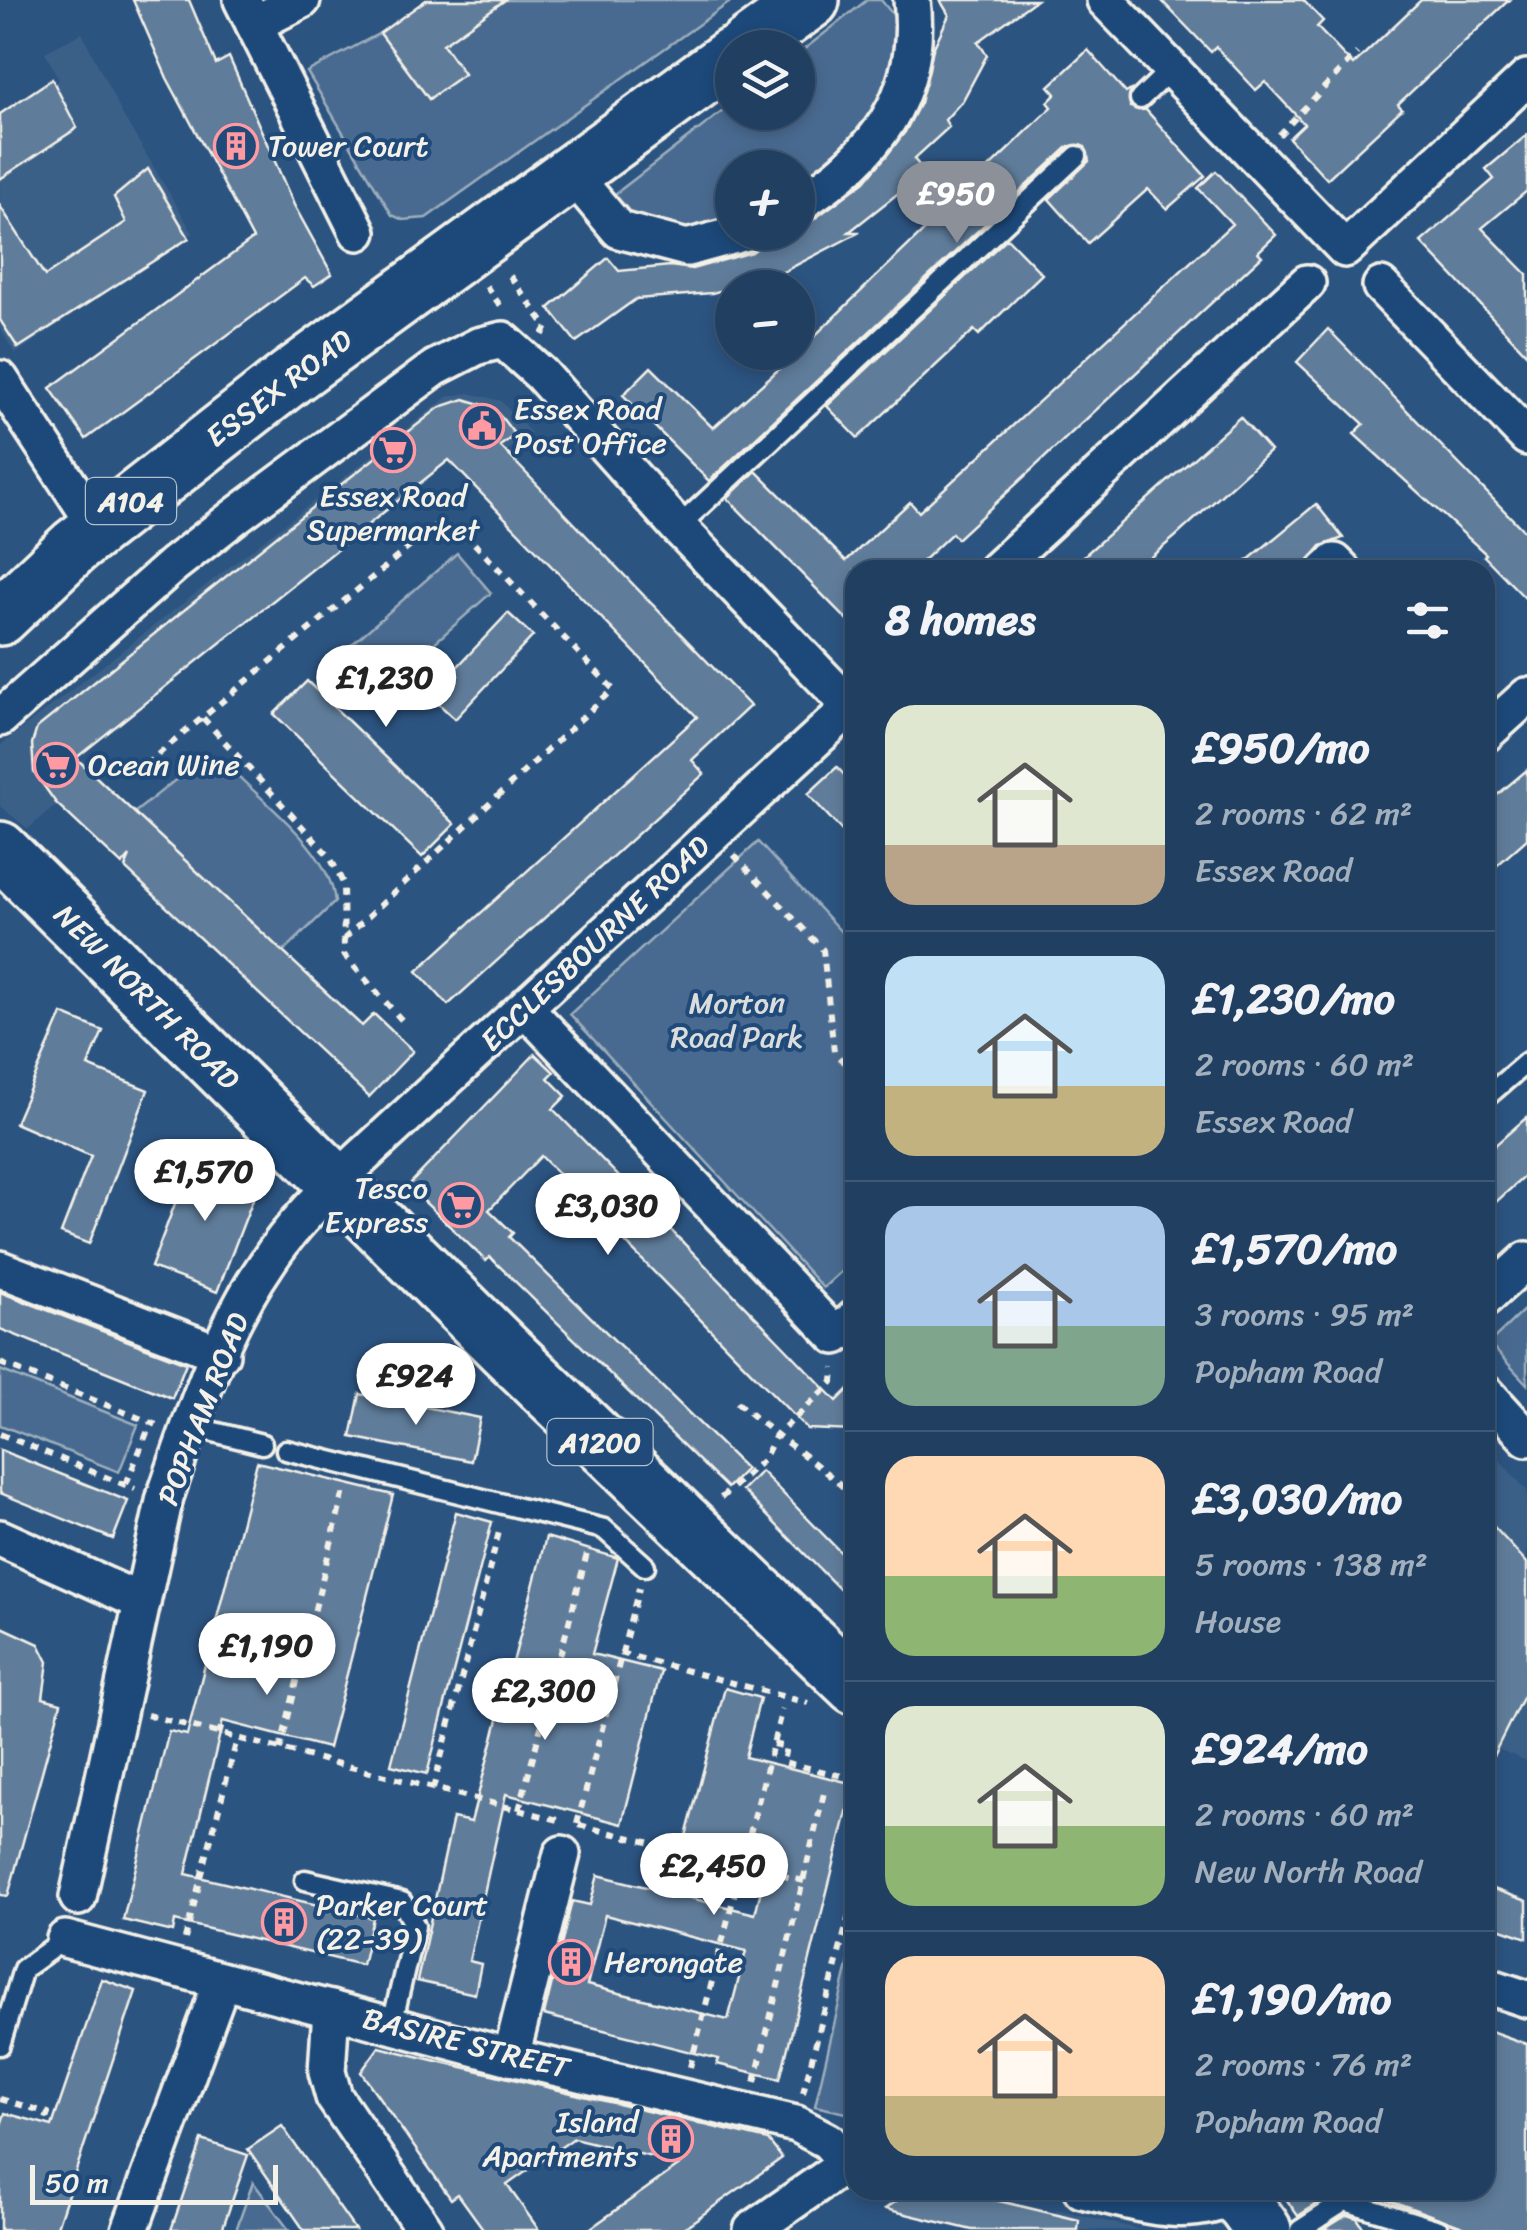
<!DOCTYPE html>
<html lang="en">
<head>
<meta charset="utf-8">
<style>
  :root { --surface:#213f61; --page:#2d4a6a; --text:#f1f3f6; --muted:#a2afbd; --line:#3e5876; --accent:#8c9099 }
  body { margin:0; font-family:Sriracha,sans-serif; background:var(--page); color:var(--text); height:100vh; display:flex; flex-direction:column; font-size:38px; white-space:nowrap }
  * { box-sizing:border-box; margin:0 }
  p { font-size:32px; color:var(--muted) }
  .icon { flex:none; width:55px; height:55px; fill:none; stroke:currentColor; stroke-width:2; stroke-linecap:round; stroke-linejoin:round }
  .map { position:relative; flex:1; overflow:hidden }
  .drawer { position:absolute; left:845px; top:560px; width:650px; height:1640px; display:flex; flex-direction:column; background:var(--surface); border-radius:30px; box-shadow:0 5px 15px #0003,0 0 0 2px var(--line) }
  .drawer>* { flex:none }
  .buttons { position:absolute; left:715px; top:30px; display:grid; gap:20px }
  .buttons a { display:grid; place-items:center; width:100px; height:100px; border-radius:50%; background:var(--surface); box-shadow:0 5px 15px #0003,0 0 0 2px var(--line); font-size:50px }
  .scale { position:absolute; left:30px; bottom:25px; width:248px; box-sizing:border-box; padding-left:10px; border:5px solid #f4f1e8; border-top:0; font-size:28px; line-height:35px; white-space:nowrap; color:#f4f1e8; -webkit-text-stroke:8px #1f4a7a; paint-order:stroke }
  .price { position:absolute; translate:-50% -85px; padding:0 22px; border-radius:35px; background:#fff; color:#222; font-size:32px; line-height:65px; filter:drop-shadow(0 2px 5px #0008) }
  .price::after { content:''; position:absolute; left:50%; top:60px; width:30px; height:22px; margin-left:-15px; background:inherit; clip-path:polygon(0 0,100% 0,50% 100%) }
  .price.active { background:var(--accent); color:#fff }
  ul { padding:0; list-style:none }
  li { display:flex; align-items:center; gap:30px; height:250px; padding:0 40px }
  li+li { border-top:2px solid var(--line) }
  li span { display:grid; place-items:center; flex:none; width:280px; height:200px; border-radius:30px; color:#555 }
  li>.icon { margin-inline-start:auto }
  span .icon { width:120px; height:120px; fill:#fffc; stroke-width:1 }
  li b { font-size:42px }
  h2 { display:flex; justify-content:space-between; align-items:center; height:120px; padding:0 40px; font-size:42px }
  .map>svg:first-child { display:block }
  .built { fill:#3b6088 }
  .green { fill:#496b90; stroke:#9eaebc; stroke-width:2.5 }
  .building { fill:#5e7b9a; stroke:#f4f1e8; stroke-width:2.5; fill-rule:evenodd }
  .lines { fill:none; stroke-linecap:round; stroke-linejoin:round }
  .lane-casing { stroke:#f4f1e8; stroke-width:25 }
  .street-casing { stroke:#f4f1e8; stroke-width:42 }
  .primary-casing { stroke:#f4f1e8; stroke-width:62 }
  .path { stroke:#f4f1e8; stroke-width:6; stroke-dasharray:8 8; stroke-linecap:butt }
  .lane { stroke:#1f4a7a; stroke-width:18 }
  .street { stroke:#1f4a7a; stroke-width:35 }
  .primary { stroke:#1f4a7a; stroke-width:55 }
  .labels { text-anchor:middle; stroke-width:8; stroke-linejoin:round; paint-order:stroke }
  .shield { fill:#1f4a7a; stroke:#b4bfc7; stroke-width:2.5 }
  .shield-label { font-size:28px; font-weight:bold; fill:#f4f1e8 }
  .poi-label { font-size:30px; fill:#f4f1e8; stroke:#1f4a7a; text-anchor:start }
  .street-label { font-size:30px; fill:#f4f1e8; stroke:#1f4a7a }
  .park-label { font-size:30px; fill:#dadddb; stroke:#1f4a7a }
</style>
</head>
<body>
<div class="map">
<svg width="1527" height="2230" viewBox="0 0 1527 2230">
  <rect width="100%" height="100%" fill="#2c5481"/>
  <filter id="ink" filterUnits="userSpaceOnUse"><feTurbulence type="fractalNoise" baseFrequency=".01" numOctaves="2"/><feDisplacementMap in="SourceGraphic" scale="20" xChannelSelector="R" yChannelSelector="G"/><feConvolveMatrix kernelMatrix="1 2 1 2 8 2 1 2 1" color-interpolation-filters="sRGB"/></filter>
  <g filter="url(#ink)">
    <g class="built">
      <path d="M82,33L122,114L193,233L15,354L0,328V117L59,80L45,52Z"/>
      <path d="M469,393L501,401L531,433L487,466L457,429L65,742L89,777L28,829L0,806V746L447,397Z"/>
      <path d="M1485,1443L1527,1491V1761L1485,1744Z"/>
      <path d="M1056,2209L1141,2230H1052Z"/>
    </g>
    <g class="green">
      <path d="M505,0H733L426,218L403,220L392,215L307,72L380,33L429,99L464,74L443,44Z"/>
      <path d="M867,0H881L898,21L892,78L867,138L798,184V168H732V219L688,230L629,225L606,201L732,104V112L741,115L798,112V54Z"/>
      <path d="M457,553L491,593L388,684L352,644Z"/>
      <path d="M208,768L232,770C267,806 330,850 335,902L283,952L134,813L174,781Z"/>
      <path d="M758,842L855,947V1259L823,1288L570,1014Z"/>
      <path d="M1527,1307V1384L1489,1343Z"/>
      <path d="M0,1370L138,1425L119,1472L0,1425Z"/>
      <path d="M855,1935V2115L815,2106Z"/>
      <path d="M253,2182L289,2230H236Z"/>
    </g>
    <g class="building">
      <path d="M133,0H189L216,64L229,57L294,205L332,274L314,286L305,278L86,439L50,388L253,239L167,78Z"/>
      <path d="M426,0H505L443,44L464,74L429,99L380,33Z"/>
      <path d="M940,0H1036L978,42L987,55L963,100L945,120L949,127L914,159L919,165L900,185L901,191L849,232H860L777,275L712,293L636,299L576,342L549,308L608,258L619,271L670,266L692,269L752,252L776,232H798V225L810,222L865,181L905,132L920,103L933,49L949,15Z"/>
      <path d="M1161,0H1303L1323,21L1317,27L1353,65L1421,0H1509L1398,104L1402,109L1327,179L1289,138L1304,124L1265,82L1256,90L1216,47L1211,52Z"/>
      <path d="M1088,50L1126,93L1131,90L1130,107L1146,110L1205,176L1167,209L1148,189L1088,243L1049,199L1089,161L1085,147L1069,146L709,481L623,395L651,367L713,428L798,352L1052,107L1048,102L1056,94L1049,86Z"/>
      <path d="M52,79L77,128L0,179V114Z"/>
      <path d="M1527,135V191L1482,228L1527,274V354L1421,242L1494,179L1486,169Z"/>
      <path d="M148,169L189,238L18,348L0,320V206L45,276L126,222L114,197Z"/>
      <path d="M1216,171L1276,235L1258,252L1262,256L957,539L952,533L913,570H855V628L727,498L756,471L846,561L910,502L919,512L1232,224L1198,188Z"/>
      <path d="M1007,238L1042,274L979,335L974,330L858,438L827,406Z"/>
      <path d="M1328,329L1527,534V600L1484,556L1486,554L1354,434L1364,424L1297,362Z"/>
      <path d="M464,399L491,407L502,418L515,435L500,446L750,706L692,760L704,774L448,1005L417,971L697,717L449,460L76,758L362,1026L374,1014L413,1051L369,1097L125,868L130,856L122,865L56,803L34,772L32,744L37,728L334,490L440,407Z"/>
      <path d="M1240,417L1270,451L1175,537L1135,570H1068Z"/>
      <path d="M1316,504L1343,538L1321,546L1301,570H1236Z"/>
      <path d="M508,613L533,636L455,719L430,696Z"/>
      <path d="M307,681L455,824L422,857L274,714Z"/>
      <path d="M837,767L855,787V845L808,794Z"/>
      <path d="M1527,770V839L1485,876V805Z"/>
      <path d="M62,1014L103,1031L88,1066L148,1090L89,1244L61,1233L91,1156L15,1123Z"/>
      <path d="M535,1054L554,1072L548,1078L566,1096L553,1109L779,1341L837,1401L855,1383V1431L807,1429L541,1156L489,1210L513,1233L509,1237L746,1469L727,1488L490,1257L486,1261L408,1186Z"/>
      <path d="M1527,1117V1174L1485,1212V1154Z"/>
      <path d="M193,1156L260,1181L217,1292L151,1267Z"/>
      <path d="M0,1292L186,1363L172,1398L0,1329Z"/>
      <path d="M360,1394L480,1418L471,1461L351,1437Z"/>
      <path d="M0,1450L128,1501L113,1539L0,1493Z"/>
      <path d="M257,1462L393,1495L328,1748L223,1721L186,1874L373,1918L362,1965L175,1921L173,1932L123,1920L169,1731L187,1735Z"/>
      <path d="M761,1471L855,1567V1605L742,1490Z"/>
      <path d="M456,1512L492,1522L427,1774L391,1765Z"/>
      <path d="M1485,1517L1527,1563V1688L1485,1772Z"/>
      <path d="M546,1537L618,1558L592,1654L661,1671L622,1824L506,1794L469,1961L481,1964L475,1994L417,1981L453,1818L471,1822Z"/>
      <path d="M0,1626L39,1644L48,1662L43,1698L61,1703L8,1896L0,1895Z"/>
      <path d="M725,1688L760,1698L745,1757L854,1784L780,2079L717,2064L719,2059L544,2015L572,1901L590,1905L598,1875L755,1914L768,1862L685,1840ZM605,1915L746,1951L728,2020L587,1985Z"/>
      <path d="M1485,1886L1527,1901V1938L1485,1923Z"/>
      <path d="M102,1979L136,1991L56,2230H0V2128L5,2113L52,2126Z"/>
      <path d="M1485,2029L1527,2044V2230H1471L1370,2193L1485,2190Z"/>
      <path d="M379,2047L768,2140L782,2158L681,2230H588L681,2164L574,2138L507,2185L539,2230H484L458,2194L451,2199L361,2072Z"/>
      <path d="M282,2126L355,2230H304L248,2149Z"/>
      <path d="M202,2140L248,2155L222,2230H171Z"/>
      <path d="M890,2190H953L1079,2220L1078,2230H972L885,2209L898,2200Z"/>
      <path d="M1280,2190H1339L1298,2216Z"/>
      <path d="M1347,2215L1357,2218L1365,2230H1323Z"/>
    </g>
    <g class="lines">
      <defs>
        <g id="lane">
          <path d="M1140,99L1172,68"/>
          <path d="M678,527L1077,156"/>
          <path d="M1485,1098L1527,1062"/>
          <path d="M190,1426L262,1444"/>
          <path d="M286,1450L604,1529L645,1566"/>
          <path d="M305,1880L402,1902L415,1926L392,2024"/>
          <path d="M0,2045L23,1969L65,1939"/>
          <path d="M1300,2230L1345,2201L1439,2230"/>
        </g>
        <g id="street">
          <path d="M242,0L358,232"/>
          <path d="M1105,0L1345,249L1527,78"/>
          <path d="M254,24L302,0"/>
          <path d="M571,173L619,230L687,248L746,232"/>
          <path d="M798,204C875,157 923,95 912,0"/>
          <path d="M1381,286L1527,437"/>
          <path d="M0,379L97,527"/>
          <path d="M996,570L1307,283"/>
          <path d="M1326,570L1335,562L1343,570"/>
          <path d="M0,718L173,565L237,515L435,368L478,346L503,340L541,374L678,527L855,711"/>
          <path d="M1485,734L1527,696"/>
          <path d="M526,1009L836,1336L855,1318"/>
          <path d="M0,1269L221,1354"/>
          <path d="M1485,1298L1527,1260"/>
          <path d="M1485,1392L1527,1438"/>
          <path d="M0,1538L142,1602"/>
          <path d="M78,1897L165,1497C192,1419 220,1331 267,1263C292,1224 327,1191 360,1159L855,703"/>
          <path d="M65,1939L511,2057L796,2124L828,2141L846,2162"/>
          <path d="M1485,1985L1527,1999"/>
          <path d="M331,2009L327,2072L334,2097L425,2230"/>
          <path d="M511,2057L562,1854"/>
          <path d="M1082,2190C1136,2202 1186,2222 1238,2195"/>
          <path d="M130,2230L222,1981"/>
          <path d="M752,2230L855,2158"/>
        </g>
        <g id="primary">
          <path d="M745,48L811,0"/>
          <path d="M0,617L74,547L291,377L732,56"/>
          <path d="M0,850L505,1350L855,1686"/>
          <path d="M1234,2190L1263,2230"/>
        </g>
      </defs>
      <use href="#lane" class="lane-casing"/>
      <use href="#street" class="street-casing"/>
      <use href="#primary" class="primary-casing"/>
      <g class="path">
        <path d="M1279,135L1357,53"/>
        <path d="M510,276L547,327L542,336"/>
        <path d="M486,286L502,308"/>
        <path d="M203,718L330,857L343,883L344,955L406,1025"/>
        <path d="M133,775L442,520"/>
        <path d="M734,855L823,950L834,1052L855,1074"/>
        <path d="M344,939L613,689L469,538"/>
        <path d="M0,1363L157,1425"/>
        <path d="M737,1402C775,1437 818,1462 855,1498"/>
        <path d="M0,1434L135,1489"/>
        <path d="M126,1484L151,1423"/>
        <path d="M721,1498L764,1459L775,1437L833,1382L834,1368"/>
        <path d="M620,1653L808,1703"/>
        <path d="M147,1715L562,1821"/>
        <path d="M219,1735L223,1721"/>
        <path d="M773,1744L786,1747L783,1762L855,1779"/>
        <path d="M280,1750L345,1487"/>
        <path d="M433,1789L500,1528"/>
        <path d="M519,1810L588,1550"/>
        <path d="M577,1824L639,1588"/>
        <path d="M579,1825L804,1881"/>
        <path d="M185,1939L237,1739"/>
        <path d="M690,2067L782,1709"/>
        <path d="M755,2082L824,1793"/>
        <path d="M803,2093L855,1892"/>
        <path d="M0,2099L48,2113L46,2120"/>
      </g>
      <use href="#lane" class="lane"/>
      <use href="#street" class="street"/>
      <use href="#primary" class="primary"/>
    </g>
  </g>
  <defs>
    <symbol id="building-ring" viewBox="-11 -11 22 22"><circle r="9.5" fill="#1f4a7a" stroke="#ff9aa2" stroke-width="1.5"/><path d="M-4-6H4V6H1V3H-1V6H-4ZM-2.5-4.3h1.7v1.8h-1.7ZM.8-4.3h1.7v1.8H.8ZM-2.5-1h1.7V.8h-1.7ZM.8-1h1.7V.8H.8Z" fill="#ff9aa2"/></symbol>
    <symbol id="civic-ring" viewBox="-11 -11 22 22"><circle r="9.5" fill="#1f4a7a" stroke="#ff9aa2" stroke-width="1.5"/><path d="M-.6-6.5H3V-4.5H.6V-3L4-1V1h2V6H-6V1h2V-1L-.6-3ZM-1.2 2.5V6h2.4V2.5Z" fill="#ff9aa2"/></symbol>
    <symbol id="supermarket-ring" viewBox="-11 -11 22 22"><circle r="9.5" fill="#1f4a7a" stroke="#ff9aa2" stroke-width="1.5"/><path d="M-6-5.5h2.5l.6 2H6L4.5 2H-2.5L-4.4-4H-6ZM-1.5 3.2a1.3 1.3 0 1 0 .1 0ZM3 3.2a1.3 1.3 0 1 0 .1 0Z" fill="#ff9aa2"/></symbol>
  </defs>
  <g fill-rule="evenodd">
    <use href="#building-ring" x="211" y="121" width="50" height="50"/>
    <use href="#civic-ring" x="457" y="401" width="50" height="50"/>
    <use href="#supermarket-ring" x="368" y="425" width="50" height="50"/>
    <use href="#supermarket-ring" x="31" y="740" width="50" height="50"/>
    <use href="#supermarket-ring" x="436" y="1180" width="50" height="50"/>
    <use href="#building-ring" x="259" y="1897" width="50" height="50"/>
    <use href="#building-ring" x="546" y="1937" width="50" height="50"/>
    <use href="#building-ring" x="646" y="2114" width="50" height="50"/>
  </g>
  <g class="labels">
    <g class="shield">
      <rect x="86" y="478" width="90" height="46" rx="8"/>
      <rect x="547.5" y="1419" width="105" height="46" rx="8"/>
    </g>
    <g class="shield-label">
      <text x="131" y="511">A104</text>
      <text x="600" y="1452">A1200</text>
    </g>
    <g class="poi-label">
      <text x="268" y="156">Tower Court</text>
      <text x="514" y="419">Essex Road<tspan x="514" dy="34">Post Office</tspan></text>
      <text x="393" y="506" text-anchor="middle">Essex Road<tspan x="393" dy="34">Supermarket</tspan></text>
      <text x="88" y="775">Ocean Wine</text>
      <text x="428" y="1198" text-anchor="end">Tesco<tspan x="428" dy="34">Express</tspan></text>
      <text x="316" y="1915">Parker Court<tspan x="316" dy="34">(22-39)</tspan></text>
      <text x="604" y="1972">Herongate</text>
      <text x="638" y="2132" text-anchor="end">Island<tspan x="638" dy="34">Apartments</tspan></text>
    </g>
    <g class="street-label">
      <text transform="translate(279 388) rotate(-37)" y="10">ESSEX ROAD</text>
      <text transform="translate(595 943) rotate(-43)" y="10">ECCLESBOURNE ROAD</text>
      <text transform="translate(147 997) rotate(45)" y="10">NEW NORTH ROAD</text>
      <text transform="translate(203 1409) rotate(-69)" y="10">POPHAM ROAD</text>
      <text transform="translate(466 2043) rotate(14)" y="10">BASIRE STREET</text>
    </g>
    <g class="park-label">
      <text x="737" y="1013">Morton<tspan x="737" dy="34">Road Park</tspan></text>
    </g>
  </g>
</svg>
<div class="buttons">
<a><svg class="icon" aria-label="layers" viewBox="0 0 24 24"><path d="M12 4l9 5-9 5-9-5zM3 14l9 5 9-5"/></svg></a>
<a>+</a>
<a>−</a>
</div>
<div class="scale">50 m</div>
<b class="price active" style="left:957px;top:246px">£950</b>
<b class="price" style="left:386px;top:730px">£1,230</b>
<b class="price" style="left:205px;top:1224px">£1,570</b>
<b class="price" style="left:608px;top:1258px">£3,030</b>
<b class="price" style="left:416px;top:1428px">£924</b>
<b class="price" style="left:267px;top:1698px">£1,190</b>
<b class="price" style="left:545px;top:1743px">£2,300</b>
<b class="price" style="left:714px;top:1918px">£2,450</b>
<section class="drawer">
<h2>8 homes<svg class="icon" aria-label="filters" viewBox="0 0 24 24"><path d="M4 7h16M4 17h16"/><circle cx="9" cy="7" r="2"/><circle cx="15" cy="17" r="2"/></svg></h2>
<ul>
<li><span style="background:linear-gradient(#dfe7d0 70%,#b9a48a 0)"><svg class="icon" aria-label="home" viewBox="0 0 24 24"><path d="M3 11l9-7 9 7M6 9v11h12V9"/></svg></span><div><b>£950/mo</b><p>2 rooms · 62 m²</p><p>Essex Road</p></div></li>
<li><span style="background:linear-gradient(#bfe0f5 65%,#c2b280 0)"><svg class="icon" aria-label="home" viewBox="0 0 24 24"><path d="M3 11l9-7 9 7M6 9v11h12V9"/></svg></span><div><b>£1,230/mo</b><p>2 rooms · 60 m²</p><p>Essex Road</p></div></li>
<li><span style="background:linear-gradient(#a9c7e8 60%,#7fa58c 0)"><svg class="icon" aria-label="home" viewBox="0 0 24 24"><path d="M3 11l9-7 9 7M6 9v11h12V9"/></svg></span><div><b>£1,570/mo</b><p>3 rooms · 95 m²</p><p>Popham Road</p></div></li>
<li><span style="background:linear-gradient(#ffd9b3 60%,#8fb573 0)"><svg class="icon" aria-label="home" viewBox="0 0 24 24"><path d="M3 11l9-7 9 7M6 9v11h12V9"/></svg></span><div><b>£3,030/mo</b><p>5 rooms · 138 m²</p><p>House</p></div></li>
<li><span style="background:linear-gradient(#dfe7d0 60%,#8fb573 0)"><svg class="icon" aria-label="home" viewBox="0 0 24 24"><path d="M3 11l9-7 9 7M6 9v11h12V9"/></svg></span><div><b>£924/mo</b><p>2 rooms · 60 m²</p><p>New North Road</p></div></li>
<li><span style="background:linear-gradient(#ffd9b3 70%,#c2b280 0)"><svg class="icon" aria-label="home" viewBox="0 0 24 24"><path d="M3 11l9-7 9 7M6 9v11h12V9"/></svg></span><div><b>£1,190/mo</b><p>2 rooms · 76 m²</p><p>Popham Road</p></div></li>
</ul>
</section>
</div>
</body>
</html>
